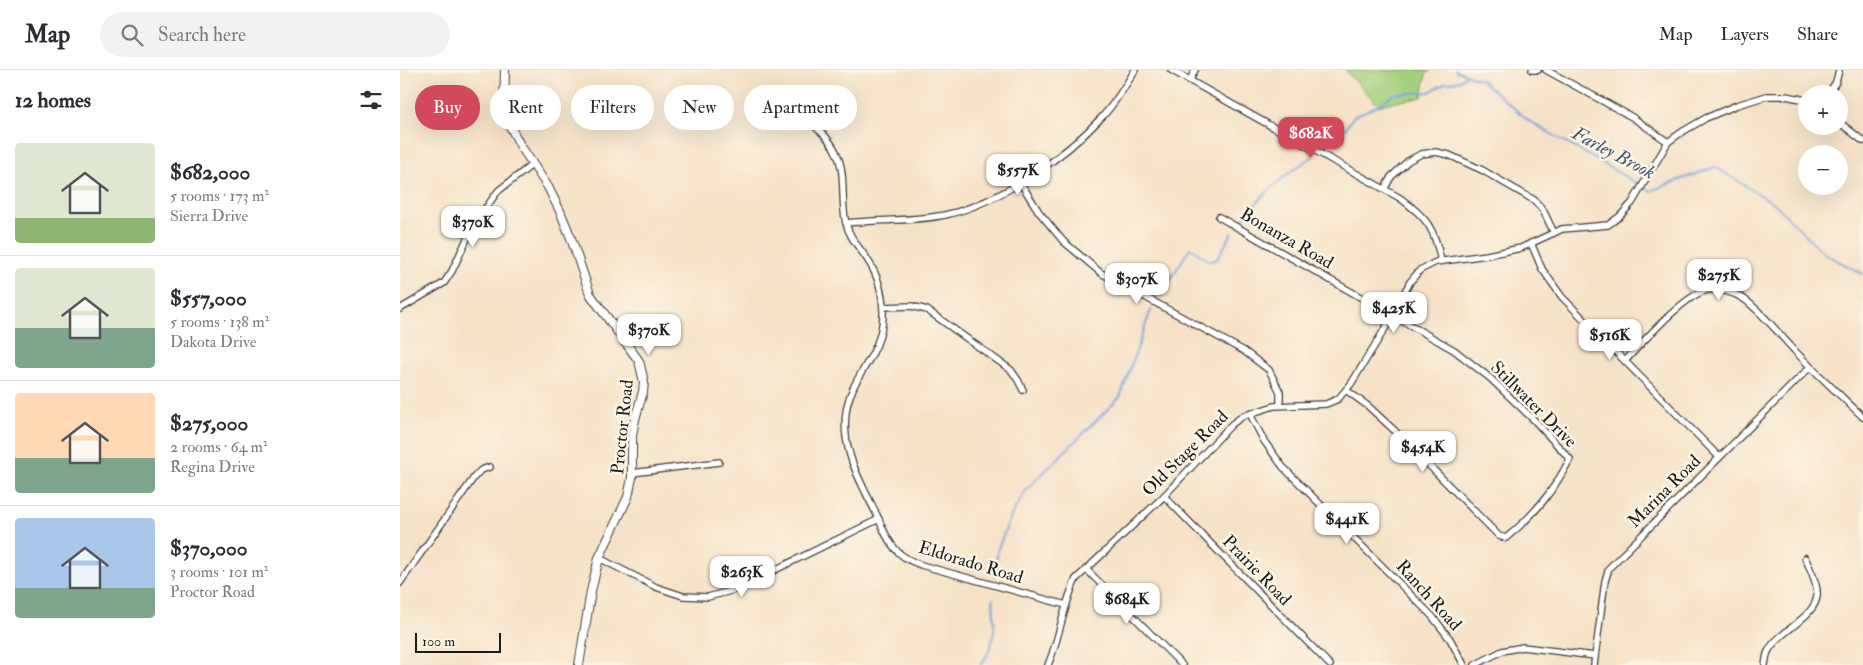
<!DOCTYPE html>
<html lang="en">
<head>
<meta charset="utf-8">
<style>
  :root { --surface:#fff; --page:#f2f2f3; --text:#2b2b33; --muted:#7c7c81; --line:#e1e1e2; --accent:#d1495b }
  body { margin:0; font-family:"IM FELL Double Pica",serif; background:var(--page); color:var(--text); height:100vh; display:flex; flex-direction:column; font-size:19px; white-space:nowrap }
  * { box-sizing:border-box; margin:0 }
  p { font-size:16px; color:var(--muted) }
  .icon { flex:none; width:28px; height:28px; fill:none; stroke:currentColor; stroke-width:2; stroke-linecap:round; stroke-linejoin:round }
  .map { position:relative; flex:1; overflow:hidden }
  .panel { display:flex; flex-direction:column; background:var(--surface); width:400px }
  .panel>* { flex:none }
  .banner { position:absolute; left:15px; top:15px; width:475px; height:45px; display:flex; gap:10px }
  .controls { position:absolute; left:1398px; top:15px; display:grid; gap:10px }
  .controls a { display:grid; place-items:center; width:50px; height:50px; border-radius:50%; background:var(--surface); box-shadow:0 5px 20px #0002; font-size:25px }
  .scale { position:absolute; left:15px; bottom:12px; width:86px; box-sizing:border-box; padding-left:5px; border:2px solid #1c1c1c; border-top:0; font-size:14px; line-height:18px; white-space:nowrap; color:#1c1c1c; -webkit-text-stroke:4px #fcf5e5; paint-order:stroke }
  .price { position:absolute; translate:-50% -42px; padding:0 11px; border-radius:10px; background:#fff; color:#222; font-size:16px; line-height:32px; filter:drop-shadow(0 1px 2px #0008) }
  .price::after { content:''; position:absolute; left:50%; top:30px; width:15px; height:11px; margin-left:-8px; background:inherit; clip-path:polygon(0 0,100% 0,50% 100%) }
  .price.on { background:var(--accent); color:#fff }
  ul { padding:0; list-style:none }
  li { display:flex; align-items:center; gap:15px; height:125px; padding:0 15px }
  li+li { border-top:1px solid var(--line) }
  li span { display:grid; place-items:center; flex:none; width:140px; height:100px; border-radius:5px; color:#555 }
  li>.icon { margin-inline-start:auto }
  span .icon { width:60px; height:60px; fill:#fffc; stroke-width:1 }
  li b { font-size:21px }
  h2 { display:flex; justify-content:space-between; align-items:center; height:60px; padding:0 15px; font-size:21px }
  .tag { padding:0 18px; border-radius:22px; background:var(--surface); box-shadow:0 5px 20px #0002; font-size:18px; line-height:45px }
  .tag.on { background:var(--accent); color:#fff }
  header { display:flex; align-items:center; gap:30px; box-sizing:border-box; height:70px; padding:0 25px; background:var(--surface); border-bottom:1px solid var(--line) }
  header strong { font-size:24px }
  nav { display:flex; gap:28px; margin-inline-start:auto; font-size:18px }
  .search { width:350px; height:45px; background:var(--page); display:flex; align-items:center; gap:12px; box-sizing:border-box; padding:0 18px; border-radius:28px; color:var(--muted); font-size:19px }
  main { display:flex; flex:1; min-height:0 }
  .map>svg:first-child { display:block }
  .green { fill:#a5d17e; stroke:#60764d }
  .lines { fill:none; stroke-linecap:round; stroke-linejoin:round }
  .stream { stroke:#6ea2db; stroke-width:2 }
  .street-casing { stroke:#3d3a36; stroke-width:8 }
  .secondary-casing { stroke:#3d3a36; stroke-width:10 }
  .street { stroke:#fff; stroke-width:5.5 }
  .secondary { stroke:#fff; stroke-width:8 }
  .labels { text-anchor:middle; stroke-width:5; stroke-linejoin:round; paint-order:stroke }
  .street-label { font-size:18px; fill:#1c1c1c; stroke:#fcf5e5 }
  .water-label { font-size:19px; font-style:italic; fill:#415872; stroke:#fcf5e5 }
</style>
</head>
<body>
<header>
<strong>Map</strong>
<div class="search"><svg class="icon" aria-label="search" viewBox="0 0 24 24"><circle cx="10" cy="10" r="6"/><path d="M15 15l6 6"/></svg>Search here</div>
<nav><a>Map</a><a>Layers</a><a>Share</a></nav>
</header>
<main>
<section class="panel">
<h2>12 homes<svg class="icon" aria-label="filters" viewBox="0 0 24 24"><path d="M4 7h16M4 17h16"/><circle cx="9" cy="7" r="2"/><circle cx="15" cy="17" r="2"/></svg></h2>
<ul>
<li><span style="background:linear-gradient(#dfe7d0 75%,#8fb573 0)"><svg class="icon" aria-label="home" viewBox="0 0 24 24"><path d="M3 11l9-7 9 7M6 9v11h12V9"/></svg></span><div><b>$682,000</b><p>5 rooms · 173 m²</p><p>Sierra Drive</p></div></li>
<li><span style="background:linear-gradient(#dfe7d0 60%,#7fa58c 0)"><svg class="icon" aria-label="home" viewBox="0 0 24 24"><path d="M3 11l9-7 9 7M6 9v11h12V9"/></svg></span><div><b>$557,000</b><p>5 rooms · 138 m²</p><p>Dakota Drive</p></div></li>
<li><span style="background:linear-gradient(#ffd9b3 65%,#7fa58c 0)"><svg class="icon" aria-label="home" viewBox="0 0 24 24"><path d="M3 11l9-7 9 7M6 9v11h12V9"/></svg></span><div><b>$275,000</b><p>2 rooms · 64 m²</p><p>Regina Drive</p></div></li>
<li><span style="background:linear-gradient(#a9c7e8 70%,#7fa58c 0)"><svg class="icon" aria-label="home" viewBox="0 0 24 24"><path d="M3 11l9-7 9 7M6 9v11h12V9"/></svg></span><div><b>$370,000</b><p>3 rooms · 101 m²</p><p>Proctor Road</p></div></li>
</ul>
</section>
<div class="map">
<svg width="1463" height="595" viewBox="0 0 1463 595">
  <rect width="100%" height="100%" fill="#fcf5e5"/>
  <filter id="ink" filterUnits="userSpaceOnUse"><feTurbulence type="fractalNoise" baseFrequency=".02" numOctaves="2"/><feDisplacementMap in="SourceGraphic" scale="10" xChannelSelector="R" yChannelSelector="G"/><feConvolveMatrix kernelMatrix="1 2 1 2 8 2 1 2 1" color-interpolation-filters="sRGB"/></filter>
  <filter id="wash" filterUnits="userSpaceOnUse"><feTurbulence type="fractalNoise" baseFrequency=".0096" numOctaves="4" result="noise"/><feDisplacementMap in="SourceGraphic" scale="20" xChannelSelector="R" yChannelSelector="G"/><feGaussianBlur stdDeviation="1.12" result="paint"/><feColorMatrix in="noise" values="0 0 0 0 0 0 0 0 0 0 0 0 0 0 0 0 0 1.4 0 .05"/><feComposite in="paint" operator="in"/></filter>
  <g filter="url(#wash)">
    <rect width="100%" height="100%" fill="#f6e2c7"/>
    <path class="green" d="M945,0H1031L1026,4L1022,27C1007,31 994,30 979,36Z"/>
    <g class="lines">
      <g class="stream">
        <path d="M1055,0L1081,10L1129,51L1250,121L1315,97L1375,134L1425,184L1463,204"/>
        <path d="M924,77L941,65L954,46L977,36L995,24L1029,22L1046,13L1059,11L1067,5"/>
        <path d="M842,150C862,124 884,105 912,87"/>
        <path d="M760,226L790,178L810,191L817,189L832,163"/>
        <path d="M594,507L598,478L612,444L626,420L720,327L751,240"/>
        <path d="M581,595C597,572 595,555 593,529"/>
      </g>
    </g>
  </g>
  <g filter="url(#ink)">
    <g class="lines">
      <defs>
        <g id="street">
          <path d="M771,0L1000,128C1027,148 1034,157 1041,191"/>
          <path d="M1132,0H1138"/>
          <path d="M1146,0L1232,47L1268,72"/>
          <path d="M790,10L795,0"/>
          <path d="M1428,24L1436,12L1439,0"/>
          <path d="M403,47C416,57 429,67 436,82C447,104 440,130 446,153C449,167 459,177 467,189C478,205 484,226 483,246C481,286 455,301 447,336C439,376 459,409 476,443C482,457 488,472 498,482C505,489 513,492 521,495L666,535"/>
          <path d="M1439,52L1463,71"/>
          <path d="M620,112L639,142L663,171L701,203L844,281L869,300L880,322V335"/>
          <path d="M985,118L991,107L1008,91L1021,84L1036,82L1049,85L1082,100L1134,130L1143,140L1154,163"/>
          <path d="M819,147L1054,280L1090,308L1134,350L1170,389C1153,422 1135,444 1106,468L1099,466L995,361L968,336L946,320"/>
          <path d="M446,153C480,149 515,152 549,144C602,131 665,87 702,47C715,33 725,17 735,0"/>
          <path d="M1131,173L1142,199L1162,227L1319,387"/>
          <path d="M483,237L511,236L527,240L611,300L618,310L623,320"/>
          <path d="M0,239L44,213L52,201L74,154L98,121L133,94"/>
          <path d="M1225,291C1241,274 1286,223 1308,220C1319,218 1335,223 1344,229C1363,243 1379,264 1395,281C1417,304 1440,325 1463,347"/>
          <path d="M850,344L864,371L883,397L1032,546L1050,569L1064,595"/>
          <path d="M232,403L319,392"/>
          <path d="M764,426L930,595"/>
          <path d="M199,488L256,517L283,526L308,527L334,520L479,449"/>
          <path d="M686,499L782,595"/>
          <path d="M0,513L75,406L81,400L90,397"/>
          <path d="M648,595C660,567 663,536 676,509L762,428L832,354L843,346L874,336L926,334L938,329L951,314L986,257L1010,212L1020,200L1036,192L1087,185L1121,178L1162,159L1208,155L1219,147L1232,133L1268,72L1282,62L1306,48L1337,35L1367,26H1386L1406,30"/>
          <path d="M1075,595L1102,581L1123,577L1195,586"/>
          <path d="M1194,595L1205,511L1209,498L1410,297"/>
          <path d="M1365,595C1366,590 1366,584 1369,580C1379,560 1420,546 1417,521C1416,510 1410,498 1405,488"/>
        </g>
        <path id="secondary" d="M105,0L104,37L110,56L120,75L148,117L160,141L171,168L190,224L239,291L244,312L243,322L235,349L232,366V408L228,427L199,488L191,521L179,595"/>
      </defs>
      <use href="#street" class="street-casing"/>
      <use href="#secondary" class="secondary-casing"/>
      <use href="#street" class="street"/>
      <use href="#secondary" class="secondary"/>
    </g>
  </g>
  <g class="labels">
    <g class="street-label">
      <text transform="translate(887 168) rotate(30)" y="6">Bonanza Road</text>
      <text transform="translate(1134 334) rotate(45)" y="6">Stillwater Drive</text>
      <text transform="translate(222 357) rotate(-84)" y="6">Proctor Road</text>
      <text transform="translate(785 383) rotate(-45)" y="6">Old Stage Road</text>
      <text transform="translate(1264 421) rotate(-45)" y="6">Marina Road</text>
      <text transform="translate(571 492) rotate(17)" y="6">Eldorado Road</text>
      <text transform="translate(857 500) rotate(46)" y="6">Prairie Road</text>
      <text transform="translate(1029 525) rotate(48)" y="6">Ranch Road</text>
    </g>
    <g class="water-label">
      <text transform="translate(1214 82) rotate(28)" y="7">Farley Brook</text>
    </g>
  </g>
</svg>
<div class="controls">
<a>+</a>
<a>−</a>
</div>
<div class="scale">100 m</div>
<b class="price on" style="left:911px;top:89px">$682K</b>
<b class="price" style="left:618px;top:126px">$557K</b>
<b class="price" style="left:73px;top:178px">$370K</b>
<b class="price" style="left:1319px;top:231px">$275K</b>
<b class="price" style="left:737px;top:235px">$307K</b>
<b class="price" style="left:994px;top:264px">$425K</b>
<b class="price" style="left:249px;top:286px">$370K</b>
<b class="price" style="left:1210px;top:291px">$516K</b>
<b class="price" style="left:1023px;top:403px">$454K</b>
<b class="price" style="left:947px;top:475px">$441K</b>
<b class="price" style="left:342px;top:528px">$263K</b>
<b class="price" style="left:727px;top:555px">$684K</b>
<div class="banner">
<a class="tag on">Buy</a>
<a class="tag">Rent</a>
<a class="tag">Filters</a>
<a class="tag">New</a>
<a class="tag">Apartment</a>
</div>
</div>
</main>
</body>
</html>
